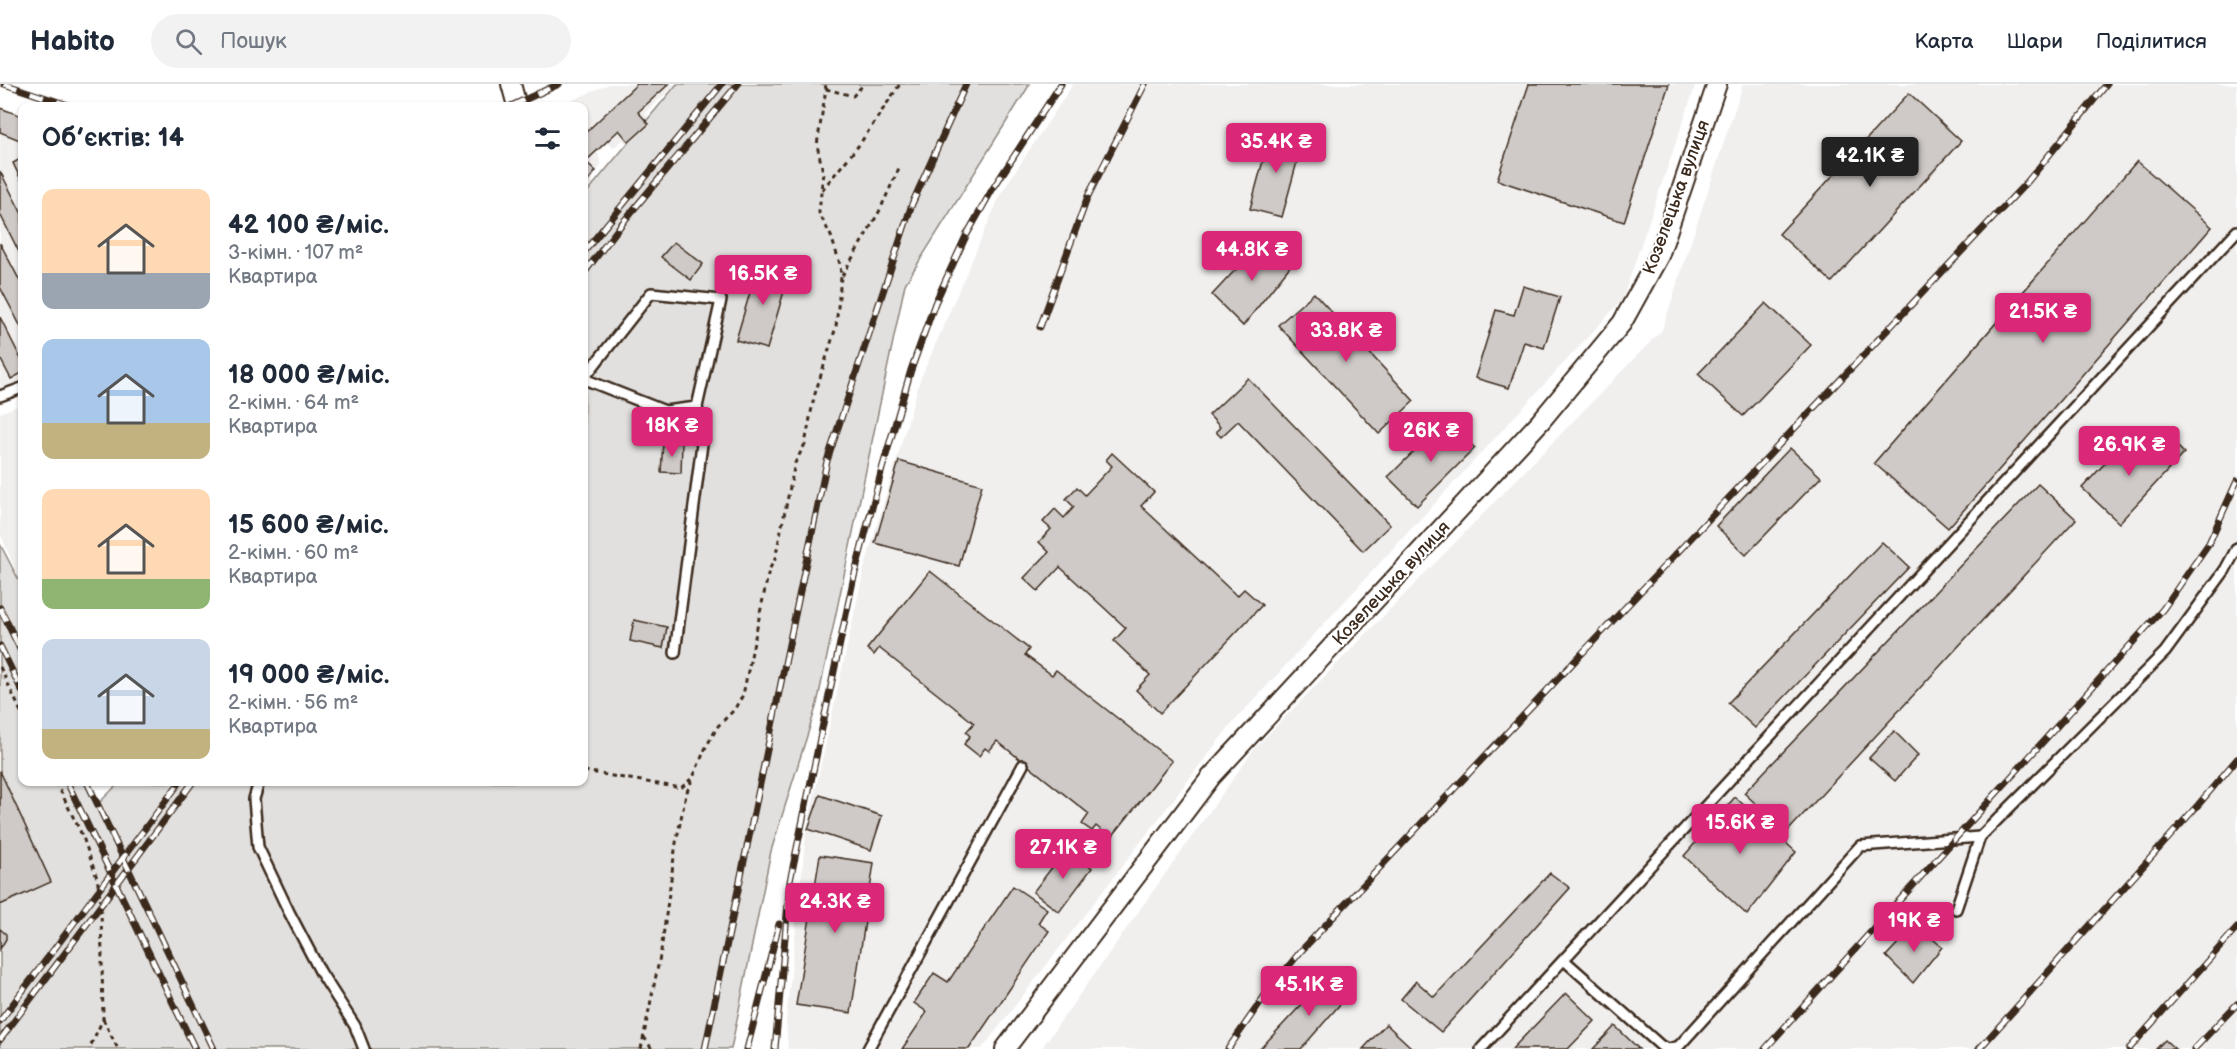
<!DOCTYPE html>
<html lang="uk">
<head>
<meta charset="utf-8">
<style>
  :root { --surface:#fff; --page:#f2f2f3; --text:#1f2937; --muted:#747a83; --line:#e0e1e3; --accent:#db2777 }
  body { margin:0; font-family:"Balsamiq Sans",sans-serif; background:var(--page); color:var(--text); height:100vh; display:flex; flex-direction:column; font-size:22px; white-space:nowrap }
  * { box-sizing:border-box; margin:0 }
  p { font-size:20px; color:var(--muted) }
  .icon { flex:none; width:33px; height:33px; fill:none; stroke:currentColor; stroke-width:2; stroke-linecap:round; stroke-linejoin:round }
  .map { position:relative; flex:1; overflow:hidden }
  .panel { position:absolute; left:18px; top:18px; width:570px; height:684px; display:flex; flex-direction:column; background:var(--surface); border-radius:12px; box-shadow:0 2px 4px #0004 }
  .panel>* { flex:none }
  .price { position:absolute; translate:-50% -51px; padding:0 14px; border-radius:6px; background:var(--accent); color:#fff; font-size:20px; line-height:39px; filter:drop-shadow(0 2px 3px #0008) }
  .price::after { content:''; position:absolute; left:50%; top:36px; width:18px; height:14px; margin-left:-9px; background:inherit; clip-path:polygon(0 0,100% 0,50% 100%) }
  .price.on { background:#222; color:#fff }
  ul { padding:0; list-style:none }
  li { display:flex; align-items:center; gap:18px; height:150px; padding:0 24px }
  li span { display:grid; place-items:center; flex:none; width:168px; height:120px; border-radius:12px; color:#555 }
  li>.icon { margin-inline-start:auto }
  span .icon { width:72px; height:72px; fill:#fffc; stroke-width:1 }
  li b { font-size:26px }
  h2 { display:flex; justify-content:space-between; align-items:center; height:72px; padding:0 24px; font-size:26px }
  header { display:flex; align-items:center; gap:36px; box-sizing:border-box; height:84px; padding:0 30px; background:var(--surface); border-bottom:2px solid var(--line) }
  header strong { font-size:28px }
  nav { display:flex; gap:33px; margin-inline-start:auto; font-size:21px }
  .search { width:420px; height:54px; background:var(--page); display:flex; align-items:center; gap:15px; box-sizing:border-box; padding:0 21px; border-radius:33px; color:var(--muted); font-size:22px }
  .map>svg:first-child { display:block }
  .built { fill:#f1efee }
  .green { fill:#e2e0de; stroke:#8e857e; stroke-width:1.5 }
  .building { fill:#cfcac7; stroke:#3b2a1e; stroke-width:1.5 }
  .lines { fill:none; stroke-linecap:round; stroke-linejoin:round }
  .service-casing { stroke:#3b2a1e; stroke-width:14 }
  .minor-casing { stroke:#3b2a1e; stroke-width:22 }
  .path { stroke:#3b2a1e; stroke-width:3; stroke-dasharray:4.5 4.5; stroke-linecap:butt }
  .service { stroke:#fff; stroke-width:9 }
  .minor { stroke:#fff; stroke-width:18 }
  .rail-casing { stroke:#3b2a1e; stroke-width:7 }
  .rail { stroke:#fff; stroke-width:4.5; stroke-dasharray:14; stroke-linecap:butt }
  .labels { text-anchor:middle; stroke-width:4.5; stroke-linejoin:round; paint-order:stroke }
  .street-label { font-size:18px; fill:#3b2a1e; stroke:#fff }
</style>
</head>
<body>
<header>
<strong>Habito</strong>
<div class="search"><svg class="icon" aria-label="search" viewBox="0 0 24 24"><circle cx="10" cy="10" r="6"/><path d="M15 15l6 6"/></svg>Пошук</div>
<nav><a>Карта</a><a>Шари</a><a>Поділитися</a></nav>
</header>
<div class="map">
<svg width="2237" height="965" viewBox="0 0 2237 965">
  <rect width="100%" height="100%" fill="#fff"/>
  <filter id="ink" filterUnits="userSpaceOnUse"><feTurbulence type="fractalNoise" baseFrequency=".0167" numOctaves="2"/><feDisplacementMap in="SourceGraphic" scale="12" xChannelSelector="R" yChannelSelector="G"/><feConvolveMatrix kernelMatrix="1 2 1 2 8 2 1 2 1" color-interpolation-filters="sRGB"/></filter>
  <g filter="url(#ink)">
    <g class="built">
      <path d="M609,0H676L645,29L653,40L630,62L623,56L613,64L607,59L598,69L601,81L584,111V22H559Z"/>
      <path d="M1073,0H1696L1622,216L1229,643L982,965H788L786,936L806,749L864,485L920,296L1001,109Z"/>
      <path d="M1743,0H2237V965H1041L1254,665L1662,246Z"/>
      <path d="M0,24L22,32V297L0,305Z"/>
      <path d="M22,320V502L0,449V329Z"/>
    </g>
    <path class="green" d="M677,0H1030L905,200L817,620L771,767L731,965H0V460L22,502V698H90L98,720L120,698H584V112Z"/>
    <g class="building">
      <path d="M637,0H669L638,28L649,40L629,58L619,46L586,77L584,74V50Z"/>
      <path d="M1529,0H1669L1624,138L1497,96Z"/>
      <path d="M1909,9L1961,57L1832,198L1779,150Z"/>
      <path d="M0,24L22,32V57L0,48Z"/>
      <path d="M1271,47L1303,56L1282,133L1250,125Z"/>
      <path d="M22,74V98L13,79Z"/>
      <path d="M584,76L596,87L584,102Z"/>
      <path d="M2137,77L2212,143L1948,444L1874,379Z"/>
      <path d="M0,87L22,130V174L0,130Z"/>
      <path d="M1265,154L1291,181L1243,242L1212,211Z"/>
      <path d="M674,158L703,180L691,196L661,173Z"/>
      <path d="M0,159L22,201V245L0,203Z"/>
      <path d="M759,178L790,187L767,265L736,256Z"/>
      <path d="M1523,202L1560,213L1544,264L1524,258L1509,304L1475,294L1496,226L1514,231Z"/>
      <path d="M1314,209L1414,317L1379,350L1278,241Z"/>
      <path d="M1766,219L1811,261L1743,332L1698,290Z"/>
      <path d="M0,233L22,277V289L11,295L0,274Z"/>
      <path d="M1248,294L1390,441L1363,467L1238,337L1221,353L1216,348L1220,343L1209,331Z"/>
      <path d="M1446,336L1475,364L1417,422L1388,393Z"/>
      <path d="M2131,351L2159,377L2175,360L2184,369L2119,439L2082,404Z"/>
      <path d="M663,358L682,359L681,389L661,388Z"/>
      <path d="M1790,364L1821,393L1746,471L1716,442Z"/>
      <path d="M1112,369L1154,408L1141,422L1237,512L1244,505L1262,521L1160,629L1136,606L1150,591L1114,557L1126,544L1060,483L1038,507L1024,494L1049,468L1039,458L1051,445L1043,438L1055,425L1064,434L1074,423L1066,415L1077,403L1085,411L1112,382L1106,376Z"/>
      <path d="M899,377L982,401L959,482L875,459Z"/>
      <path d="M2038,400L2076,435L1787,748L1744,709Z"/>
      <path d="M1882,458L1909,483L1755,644L1728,619Z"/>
      <path d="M930,487L1029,565L1025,571L1052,591L1056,586L1172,677L1111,754L1096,742L1092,747L1082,740L1089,730L997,657L989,667L985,664L979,672L964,660L970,652L966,648L974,639L879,564L874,571L867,565Z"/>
      <path d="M634,536L667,543L663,564L630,557Z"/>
      <path d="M1894,647L1918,671L1895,697L1869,674Z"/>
      <path d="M0,687L51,798L0,821Z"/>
      <path d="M820,711L882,732L871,766L808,745Z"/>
      <path d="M1735,713L1796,768L1747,831L1684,772Z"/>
      <path d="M1067,764L1092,784L1059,828L1033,808Z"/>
      <path d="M820,771L874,779L851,929L796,921Z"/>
      <path d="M1550,789L1570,804L1441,948L1401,915L1416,897L1434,913Z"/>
      <path d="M1013,802L1047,825L1038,839L1049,847L969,965H902L927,928L914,919L934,889L948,898Z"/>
      <path d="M1931,818L1943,830L1933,841L1920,830Z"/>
      <path d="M1916,840L1942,863L1913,899L1886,872Z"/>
      <path d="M0,845L6,850V855L0,865Z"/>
      <path d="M1331,889L1349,910L1301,965H1260Z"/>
      <path d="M1566,909L1595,937L1568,965H1512Z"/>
      <path d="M1386,940L1413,965H1363Z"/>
      <path d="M1615,942L1639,965H1593Z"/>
      <path d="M2165,956L2175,965H2156Z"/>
    </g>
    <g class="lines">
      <defs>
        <g id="service">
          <path d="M584,294L651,209L721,216L697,323L703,352L675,569"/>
          <path d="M584,295L665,327L697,323"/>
          <path d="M0,312L22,304"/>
          <path d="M259,698L254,715L258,763L289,828L321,889L355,942L364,965"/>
          <path d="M1956,825L1980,753L2165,568L2225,486L2237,464"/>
          <path d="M1564,876L1661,962L1668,965"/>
          <path d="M868,965L1023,681"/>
          <path d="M1481,965L2237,147"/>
          <path d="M1669,965L1679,962L1860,762L1980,753"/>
        </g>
        <g id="minor">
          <path d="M511,0L517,22"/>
          <path d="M1005,965L1211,693L1540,338L1622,239L1659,172L1717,0"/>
        </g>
      </defs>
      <use href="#service" class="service-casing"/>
      <use href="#minor" class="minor-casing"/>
      <g class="path">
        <path d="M826,5L853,12L864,0"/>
        <path d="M822,106L859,61L900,0"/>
        <path d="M842,192L879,128L900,82"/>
        <path d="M0,583L22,630"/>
        <path d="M584,687L681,704L693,693"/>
        <path d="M56,698L83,753L97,794L101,819L103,935L89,965"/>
        <path d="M103,935L118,965"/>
        <path d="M644,953L652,965"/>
        <path d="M641,965L661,867L676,759L686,710L706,663L718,642L734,626L743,611L769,486L775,475L795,379L805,360L814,313L836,243L841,193L840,180L831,152L819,129L823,88L817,61L826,5L825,0"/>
      </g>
      <use href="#service" class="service"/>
      <use href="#minor" class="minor"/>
      <defs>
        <g id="rail">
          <path d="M4,0L71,22"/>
          <path d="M511,22L559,0"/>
          <path d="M584,168L722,0"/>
          <path d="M584,189L624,137L738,0"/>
          <path d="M1040,243L1088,112L1145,0"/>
          <path d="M0,524L22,569"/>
          <path d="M0,562L22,607"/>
          <path d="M67,698L195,965"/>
          <path d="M87,698L214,965"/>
          <path d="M0,937L180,698"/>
          <path d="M0,956L193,698"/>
          <path d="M705,965L827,377L912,120L966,0"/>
          <path d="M747,965L779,840"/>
          <path d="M775,965L790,797L853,497L882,385L911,286L935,219L966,152L992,106L1061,0"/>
          <path d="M1228,965L1266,910L1301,867L2028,97L2107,0"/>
          <path d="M1765,965L2163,525L2209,459L2237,397"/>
          <path d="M1979,965L2198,721L2237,675"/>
          <path d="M2129,965L2237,844"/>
          <path d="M2194,965L2237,920"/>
        </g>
      </defs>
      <use href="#rail" class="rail-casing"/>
      <use href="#rail" class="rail"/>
    </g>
  </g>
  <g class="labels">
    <g class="street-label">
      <text transform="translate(1676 113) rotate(-70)" y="6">Козелецька вулиця</text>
      <text transform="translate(1391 499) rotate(-47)" y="6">Козелецька вулиця</text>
    </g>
  </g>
</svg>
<b class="price" style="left:1276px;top:90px">35.4K ₴</b>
<b class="price on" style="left:1870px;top:104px">42.1K ₴</b>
<b class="price" style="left:1252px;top:198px">44.8K ₴</b>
<b class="price" style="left:763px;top:222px">16.5K ₴</b>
<b class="price" style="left:2043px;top:260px">21.5K ₴</b>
<b class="price" style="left:1346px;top:279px">33.8K ₴</b>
<b class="price" style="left:672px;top:374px">18K ₴</b>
<b class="price" style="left:1431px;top:379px">26K ₴</b>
<b class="price" style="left:2129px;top:393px">26.9K ₴</b>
<b class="price" style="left:1740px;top:771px">15.6K ₴</b>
<b class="price" style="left:1063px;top:796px">27.1K ₴</b>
<b class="price" style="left:835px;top:850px">24.3K ₴</b>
<b class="price" style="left:1914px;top:869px">19K ₴</b>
<b class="price" style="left:1309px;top:933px">45.1K ₴</b>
<section class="panel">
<h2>Об’єктів: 14<svg class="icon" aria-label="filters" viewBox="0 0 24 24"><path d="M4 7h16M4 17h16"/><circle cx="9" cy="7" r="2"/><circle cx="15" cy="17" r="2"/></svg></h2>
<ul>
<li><span style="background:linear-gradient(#ffd9b3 70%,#9aa5b1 0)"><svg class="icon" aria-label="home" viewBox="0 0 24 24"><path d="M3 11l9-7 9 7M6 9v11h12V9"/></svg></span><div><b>42 100 ₴/міс.</b><p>3-кімн. · 107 m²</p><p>Квартира</p></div></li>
<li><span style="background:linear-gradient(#a9c7e8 70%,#c2b280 0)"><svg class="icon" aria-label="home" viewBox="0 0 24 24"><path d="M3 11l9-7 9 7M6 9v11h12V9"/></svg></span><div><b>18 000 ₴/міс.</b><p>2-кімн. · 64 m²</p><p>Квартира</p></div></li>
<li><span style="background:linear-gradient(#ffd9b3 75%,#8fb573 0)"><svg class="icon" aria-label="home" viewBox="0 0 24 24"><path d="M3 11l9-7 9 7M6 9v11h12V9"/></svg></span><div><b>15 600 ₴/міс.</b><p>2-кімн. · 60 m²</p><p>Квартира</p></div></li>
<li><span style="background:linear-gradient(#c9d6e8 75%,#c2b280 0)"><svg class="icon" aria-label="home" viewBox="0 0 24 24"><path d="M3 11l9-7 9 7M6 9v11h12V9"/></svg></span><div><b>19 000 ₴/міс.</b><p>2-кімн. · 56 m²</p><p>Квартира</p></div></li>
</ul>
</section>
</div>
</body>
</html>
